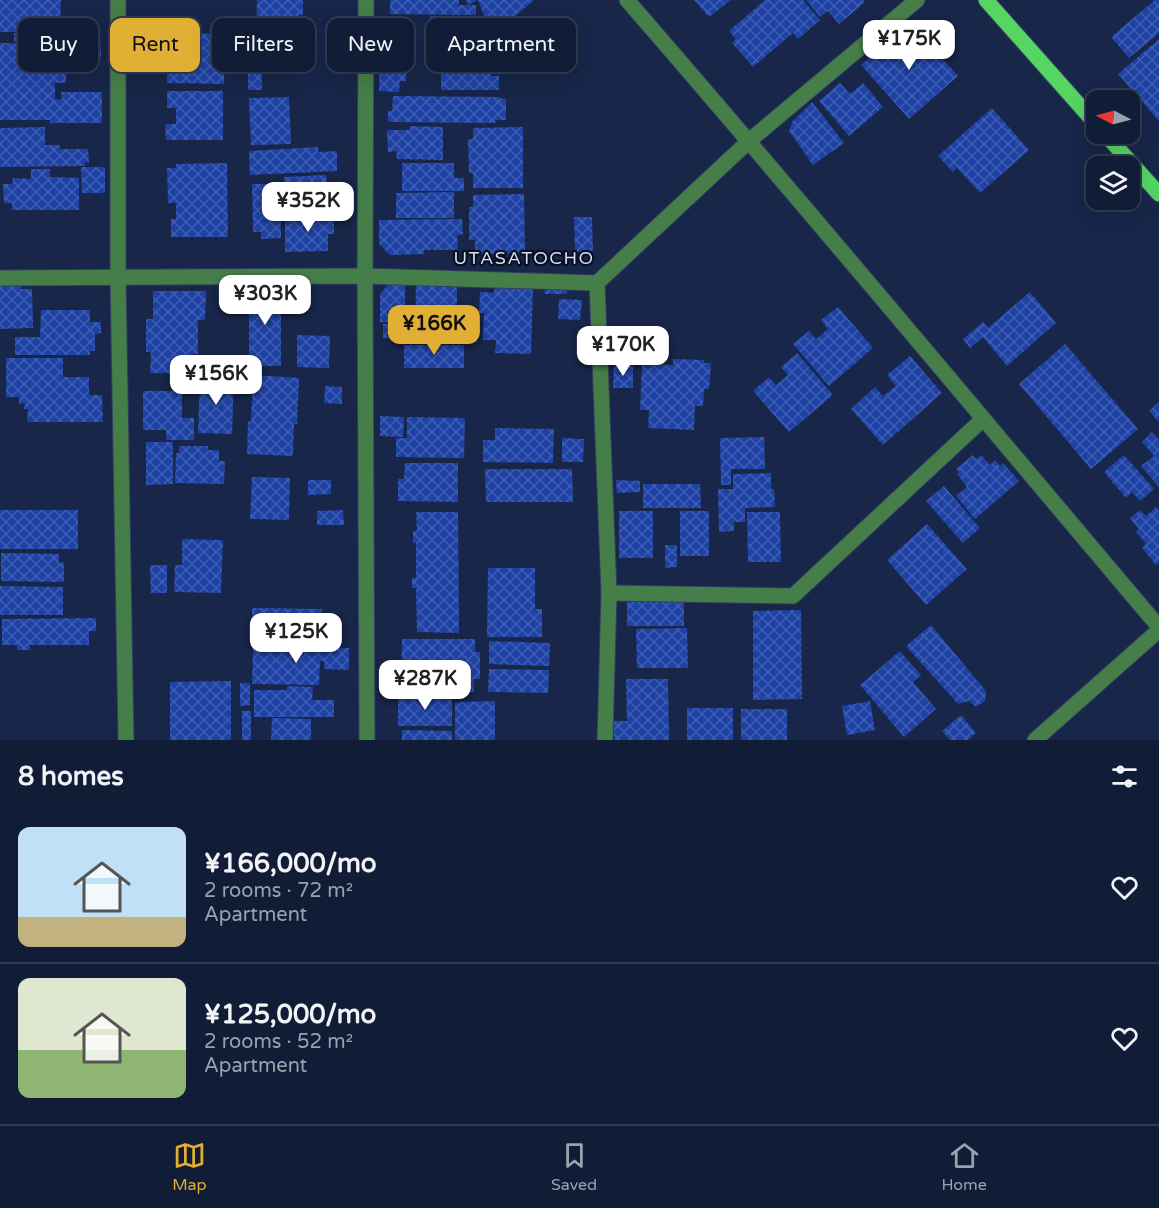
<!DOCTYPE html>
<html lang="en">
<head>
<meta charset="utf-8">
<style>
  :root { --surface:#111c37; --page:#1e2942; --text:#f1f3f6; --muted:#9ca1ad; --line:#303a52; --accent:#e1af34 }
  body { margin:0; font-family:"Varela Round",sans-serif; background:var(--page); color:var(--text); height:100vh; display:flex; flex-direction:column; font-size:22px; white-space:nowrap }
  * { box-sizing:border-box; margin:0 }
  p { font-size:20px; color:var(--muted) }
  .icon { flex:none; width:33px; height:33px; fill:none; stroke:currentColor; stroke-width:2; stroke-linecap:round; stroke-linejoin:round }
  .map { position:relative; height:740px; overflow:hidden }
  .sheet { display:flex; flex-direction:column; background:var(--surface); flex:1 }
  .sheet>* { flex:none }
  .guide { position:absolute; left:18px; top:18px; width:600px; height:54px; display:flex; gap:12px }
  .needle { width:39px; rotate:276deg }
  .fabs { position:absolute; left:1086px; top:90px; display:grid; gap:12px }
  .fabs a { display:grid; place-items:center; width:54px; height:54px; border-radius:12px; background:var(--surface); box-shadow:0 6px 24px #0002,0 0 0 2px var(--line); font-size:30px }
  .price { position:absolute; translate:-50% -51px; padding:0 14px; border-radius:12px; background:#fff; color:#222; font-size:20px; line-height:39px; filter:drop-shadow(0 2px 3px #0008) }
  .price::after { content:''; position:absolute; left:50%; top:36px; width:18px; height:14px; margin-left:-9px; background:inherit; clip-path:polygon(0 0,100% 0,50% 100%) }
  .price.on { background:var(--accent); color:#111 }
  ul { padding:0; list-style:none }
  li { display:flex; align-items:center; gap:18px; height:150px; padding:0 18px }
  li+li { border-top:2px solid var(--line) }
  li span { display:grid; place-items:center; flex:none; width:168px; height:120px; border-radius:12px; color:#555 }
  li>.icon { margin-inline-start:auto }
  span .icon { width:72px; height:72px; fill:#fffc; stroke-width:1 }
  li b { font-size:26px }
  h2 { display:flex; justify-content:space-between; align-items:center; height:72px; padding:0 18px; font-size:26px }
  .tag { padding:0 21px; border-radius:12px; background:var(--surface); box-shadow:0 6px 24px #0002,0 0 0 2px var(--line); font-size:21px; line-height:54px }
  .tag.on { background:var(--accent); color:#111 }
  .menu { display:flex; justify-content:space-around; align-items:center; height:84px; border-top:2px solid var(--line); background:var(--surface); font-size:16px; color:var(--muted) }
  .menu a { display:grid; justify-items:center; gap:3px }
  .menu .on { color:var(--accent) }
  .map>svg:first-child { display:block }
  .building { fill:url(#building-cross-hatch) }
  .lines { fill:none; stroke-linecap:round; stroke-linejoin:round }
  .minor-casing { stroke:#314061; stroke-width:17 }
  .major-casing { stroke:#314061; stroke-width:17 }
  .minor { stroke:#467e49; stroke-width:15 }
  .major { stroke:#56d562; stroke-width:15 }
  .labels { text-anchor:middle; stroke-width:4.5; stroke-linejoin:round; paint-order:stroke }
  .quarter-label { font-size:18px; letter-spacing:1.5px; fill:#d4dff6; stroke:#091020 }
</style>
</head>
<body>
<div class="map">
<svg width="1159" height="740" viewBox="0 0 1159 740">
  <defs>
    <pattern id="building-cross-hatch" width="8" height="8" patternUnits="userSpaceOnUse" patternTransform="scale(1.5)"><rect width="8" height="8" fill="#1f42a5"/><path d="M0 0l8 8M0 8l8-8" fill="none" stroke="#3f5db2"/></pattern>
  </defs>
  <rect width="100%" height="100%" fill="#172649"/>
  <g class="building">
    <path d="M0,0H61L60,32H0Z"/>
    <path d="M257,0H303V15H299L298,34L256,33Z"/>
    <path d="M390,0H459V5H476V15L390,14Z"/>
    <path d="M466,0H534L492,36L478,0L468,5Z"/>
    <path d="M694,0H731L709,17Z"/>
    <path d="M765,0H803L820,20L798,39L793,33L753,67L732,43L736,39L729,31Z"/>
    <path d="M806,0H863L865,2L839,24L828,11L820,17Z"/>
    <path d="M1155,0H1159V33L1129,58L1111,37Z"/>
    <path d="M430,16L482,17L481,47H430Z"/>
    <path d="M910,23L958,76L909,119L861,65Z"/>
    <path d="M14,33L27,34V42H14Z"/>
    <path d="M169,33L225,34L224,84L167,83V62H176V47H169Z"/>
    <path d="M74,35H100L101,57H75Z"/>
    <path d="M1159,39V121L1118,74Z"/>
    <path d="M0,43H66V83H55V100L62,99L61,92H102V123H50V120H0Z"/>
    <path d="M380,44L408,45L406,81H400L399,92L379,91Z"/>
    <path d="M441,49H491V76H499V90H441Z"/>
    <path d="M248,51H261L262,90H248Z"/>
    <path d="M840,83L850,94L863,83L883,107L849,136L819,101Z"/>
    <path d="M167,91H223V140H166L165,124H176V108H167Z"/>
    <path d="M393,96L500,97V98L506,99V120H495L496,123L388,122V111H392Z"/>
    <path d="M289,97L291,144L251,145L249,98Z"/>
    <path d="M812,102L844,143L813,165L789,131L792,122Z"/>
    <path d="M992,108L1029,150L980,193L957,168L953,172L938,156Z"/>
    <path d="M410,126L443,127V160L397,159L396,151L388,152L387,130H410Z"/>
    <path d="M45,127V145H60V149H88L89,163L85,162V166L0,167V128Z"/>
    <path d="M523,127V188H473V173H469L468,139H473V128Z"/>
    <path d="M318,147V152L337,151V171L250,175L249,151Z"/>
    <path d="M227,163L228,237H171V219H176V203H168L167,168H176V164Z"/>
    <path d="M402,163H454V178H464V191H402Z"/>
    <path d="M81,167H105V193H82Z"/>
    <path d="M31,169H50V177L79,178V210H12V203H4L3,184H12L13,178L31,179Z"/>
    <path d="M326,175L329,211L286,213L284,177Z"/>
    <path d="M252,184H280L281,238L261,239V232H253Z"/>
    <path d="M454,192V218H396V193Z"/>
    <path d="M524,194L525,253L475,254V240H469V207H473V195Z"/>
    <path d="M334,216V234H328V251L285,252V217Z"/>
    <path d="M574,217H592L593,252H575Z"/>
    <path d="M462,219L463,234L457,235L458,250H424V254L390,255L379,244V220Z"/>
    <path d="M0,284H21V289H32L33,328L0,329Z"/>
    <path d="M389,284H405V307H414V323L380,322V294Z"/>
    <path d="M416,284L457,285V308H477V342H447V322L415,321Z"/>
    <path d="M495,284L533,285L531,354L495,353L496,340H483L484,313H479L480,292L494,293Z"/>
    <rect x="249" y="285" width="32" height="81"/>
    <path d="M544,285L567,286V294H545Z"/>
    <path d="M153,291H206L205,320H198V354H193L192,373H150L151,352H146V319H153Z"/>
    <path d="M1030,292L1056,323L1007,366L983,337L970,348L963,339L983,322L988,328Z"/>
    <path d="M559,299L582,300L580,320L558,319Z"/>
    <path d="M838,307L873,348L829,386L793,344L809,331L816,339L828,329L821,320Z"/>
    <path d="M41,310H90V322H101V333L95,334V351H90V355H15V337H40Z"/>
    <path d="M414,323H437V343H399L398,339L383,338V324Z"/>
    <path d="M297,335L330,336L329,368L297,367Z"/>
    <path d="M1065,344L1138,429L1091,469L1019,384Z"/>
    <rect x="404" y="345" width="60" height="23"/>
    <path d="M797,353L833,395L789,432L753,391L769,377L776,385L788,375L781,367Z"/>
    <path d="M910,356L942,393L883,445L851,409L875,387L883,396L896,386L887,375Z"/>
    <path d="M6,358H63V377H89V395H102L103,422H27L28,409H24L25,403L19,404V397H6Z"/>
    <path d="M673,359L704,360V363H711L709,389H704L703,406H695L694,430L648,428L649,410H640L642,364L673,365Z"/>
    <path d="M614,365L633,366V388H613Z"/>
    <path d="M253,375L299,378L297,424H294L293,456L247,454L248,422L251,421Z"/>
    <path d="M200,377L234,378L232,434L198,433Z"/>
    <path d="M325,386L342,387V404L324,403Z"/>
    <path d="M143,391H182V418H194V440H166V430H143Z"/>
    <path d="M1159,402V422L1149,411Z"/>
    <path d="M380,416L404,417L403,437L380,436Z"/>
    <path d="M407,417L465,418L464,458L396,457V438H407Z"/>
    <path d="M495,428L554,429L553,463L483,462V440H495Z"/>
    <path d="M1152,432L1159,440V487L1141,466L1154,456L1142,442Z"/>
    <path d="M764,437L765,469H731V485H721L720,438Z"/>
    <path d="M562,438L584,439L583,462H562Z"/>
    <path d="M146,442H173V484L146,485Z"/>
    <path d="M179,446H208V450H219V461H225L224,484L175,483L176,453H179Z"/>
    <path d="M973,455L976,459L981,455L990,465L995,460L1000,466L1003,463L1019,481L975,519L956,496L967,487L957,474L959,472L956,469Z"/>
    <path d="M1124,455L1154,489L1140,501L1132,492L1126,498L1104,472Z"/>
    <path d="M405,463H458V502L398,501V479H404Z"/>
    <path d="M485,469H572L573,502H486Z"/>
    <path d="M771,473V489H774L775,507L745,508V522H734V531L719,532L718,489H733V474Z"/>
    <path d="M252,477L290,478L289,520L250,519Z"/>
    <path d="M308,480H331V494L308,495Z"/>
    <path d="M616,480L640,481V492L617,493Z"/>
    <path d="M643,484H700L701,508H643Z"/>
    <path d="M944,486L980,528L963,543L926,501Z"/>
    <path d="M1156,507L1159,511V563L1156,565L1142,548L1146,544L1136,532L1139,529L1130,518L1140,510L1146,516Z"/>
    <rect x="0" y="510" width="78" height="39"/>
    <path d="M343,510L344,525H317V511Z"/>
    <rect x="619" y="511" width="34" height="47"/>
    <rect x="680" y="511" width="29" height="45"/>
    <path d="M416,512H458L459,633L417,632L416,588H412V578H416V543H413V531H417Z"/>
    <path d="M747,512H780L781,562H748Z"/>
    <path d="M927,524L967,569L926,605L887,560Z"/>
    <path d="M182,539L223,540L221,593L174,592L175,565H182Z"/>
    <path d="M665,545H677V567L665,568Z"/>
    <path d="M1,553L59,554V563L64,562V582L1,581Z"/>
    <path d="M150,565H167V593H151Z"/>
    <path d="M488,568H535V609H542V637H487Z"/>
    <path d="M0,586L63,587V615H0Z"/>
    <rect x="627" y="601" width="57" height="25"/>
    <path d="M252,608L322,609L321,645L252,644Z"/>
    <path d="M801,610L802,699L753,700V611Z"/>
    <path d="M96,618V631H89V645H30V650H17V645H2V619Z"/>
    <path d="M931,625L986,691L985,701L976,707L969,701L958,704L906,646Z"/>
    <path d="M687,628L688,668H637L636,629Z"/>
    <path d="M402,639H475V652H480V679H474V692L445,691V675H437V686H401Z"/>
    <path d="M489,641L550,643L549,666L489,664Z"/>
    <path d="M253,647L349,648V670L324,669V661H320L319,685L252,684Z"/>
    <path d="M900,651L921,675L913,682L936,709L904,737L860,685Z"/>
    <path d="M489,669L549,670L548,693L488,692Z"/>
    <path d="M626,679H668L669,740H614L613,721H627Z"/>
    <path d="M231,681V740H170V682Z"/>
    <path d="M240,683H250V705L240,706Z"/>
    <path d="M287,686L313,687L312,700H334V717H254V690H287Z"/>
    <path d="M398,696L452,697V726H398Z"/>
    <path d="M495,701V740H455V702Z"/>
    <path d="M870,701L875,730L847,735L842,706Z"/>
    <rect x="687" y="708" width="46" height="32"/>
    <rect x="741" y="709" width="46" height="31"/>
    <rect x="242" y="711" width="9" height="29"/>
    <path d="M961,715L976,733L968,740H950L942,731Z"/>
    <path d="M272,718L311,719V740H271Z"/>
    <path d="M402,730L452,731V740H402Z"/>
  </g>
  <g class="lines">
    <defs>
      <g id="minor">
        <path d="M118,0V278L126,740"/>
        <path d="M366,0L365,276L367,740"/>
        <path d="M627,0C807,207 982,418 1159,627"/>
        <path d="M0,278L365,276L597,283"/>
        <path d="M609,593L793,596L983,419"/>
        <path d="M605,740L609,593L597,283L749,141L917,0"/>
        <path d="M1035,740L1159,630"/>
      </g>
      <g id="major">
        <path d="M986,0L1096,124"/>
        <path d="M1105,134L1159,194"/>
      </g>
    </defs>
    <use href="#minor" class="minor-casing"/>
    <use href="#major" class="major-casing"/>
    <use href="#minor" class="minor"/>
    <use href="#major" class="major"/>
  </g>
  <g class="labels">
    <g class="quarter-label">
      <text x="524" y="264">UTASATOCHO</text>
    </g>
  </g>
</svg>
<div class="fabs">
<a><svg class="needle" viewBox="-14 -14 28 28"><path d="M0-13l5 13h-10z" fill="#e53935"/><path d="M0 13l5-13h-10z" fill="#9ca1ad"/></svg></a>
<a><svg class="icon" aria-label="layers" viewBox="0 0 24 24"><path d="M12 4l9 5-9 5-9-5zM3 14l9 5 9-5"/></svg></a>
</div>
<b class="price" style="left:909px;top:71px">¥175K</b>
<b class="price" style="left:308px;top:233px">¥352K</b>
<b class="price" style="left:265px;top:326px">¥303K</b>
<b class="price on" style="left:434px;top:356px">¥166K</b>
<b class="price" style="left:623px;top:377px">¥170K</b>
<b class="price" style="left:216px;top:406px">¥156K</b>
<b class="price" style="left:296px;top:664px">¥125K</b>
<b class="price" style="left:425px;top:711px">¥287K</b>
<div class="guide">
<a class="tag">Buy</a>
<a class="tag on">Rent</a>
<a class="tag">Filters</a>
<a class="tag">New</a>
<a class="tag">Apartment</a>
</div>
</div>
<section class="sheet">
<h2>8 homes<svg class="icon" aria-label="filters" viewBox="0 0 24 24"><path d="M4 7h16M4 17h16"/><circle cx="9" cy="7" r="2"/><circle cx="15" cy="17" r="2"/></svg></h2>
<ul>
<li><span style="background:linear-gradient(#bfe0f5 75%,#c2b280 0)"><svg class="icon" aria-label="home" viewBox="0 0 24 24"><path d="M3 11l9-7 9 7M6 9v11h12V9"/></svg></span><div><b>¥166,000/mo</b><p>2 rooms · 72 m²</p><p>Apartment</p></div><svg class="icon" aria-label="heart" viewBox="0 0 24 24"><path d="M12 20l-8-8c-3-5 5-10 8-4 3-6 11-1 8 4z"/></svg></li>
<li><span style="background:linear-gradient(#dfe7d0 60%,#8fb573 0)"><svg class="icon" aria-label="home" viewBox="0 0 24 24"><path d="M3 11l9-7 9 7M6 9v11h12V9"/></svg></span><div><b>¥125,000/mo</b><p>2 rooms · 52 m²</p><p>Apartment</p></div><svg class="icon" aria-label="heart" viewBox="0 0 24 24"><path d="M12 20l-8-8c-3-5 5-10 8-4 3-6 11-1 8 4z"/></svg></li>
</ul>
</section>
<nav class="menu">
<a class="on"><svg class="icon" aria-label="map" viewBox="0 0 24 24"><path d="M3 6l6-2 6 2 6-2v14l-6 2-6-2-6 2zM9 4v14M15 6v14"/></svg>Map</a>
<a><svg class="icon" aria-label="saved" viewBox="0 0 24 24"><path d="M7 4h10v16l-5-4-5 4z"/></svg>Saved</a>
<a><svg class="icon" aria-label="home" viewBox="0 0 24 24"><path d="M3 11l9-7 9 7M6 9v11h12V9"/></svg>Home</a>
</nav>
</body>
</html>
